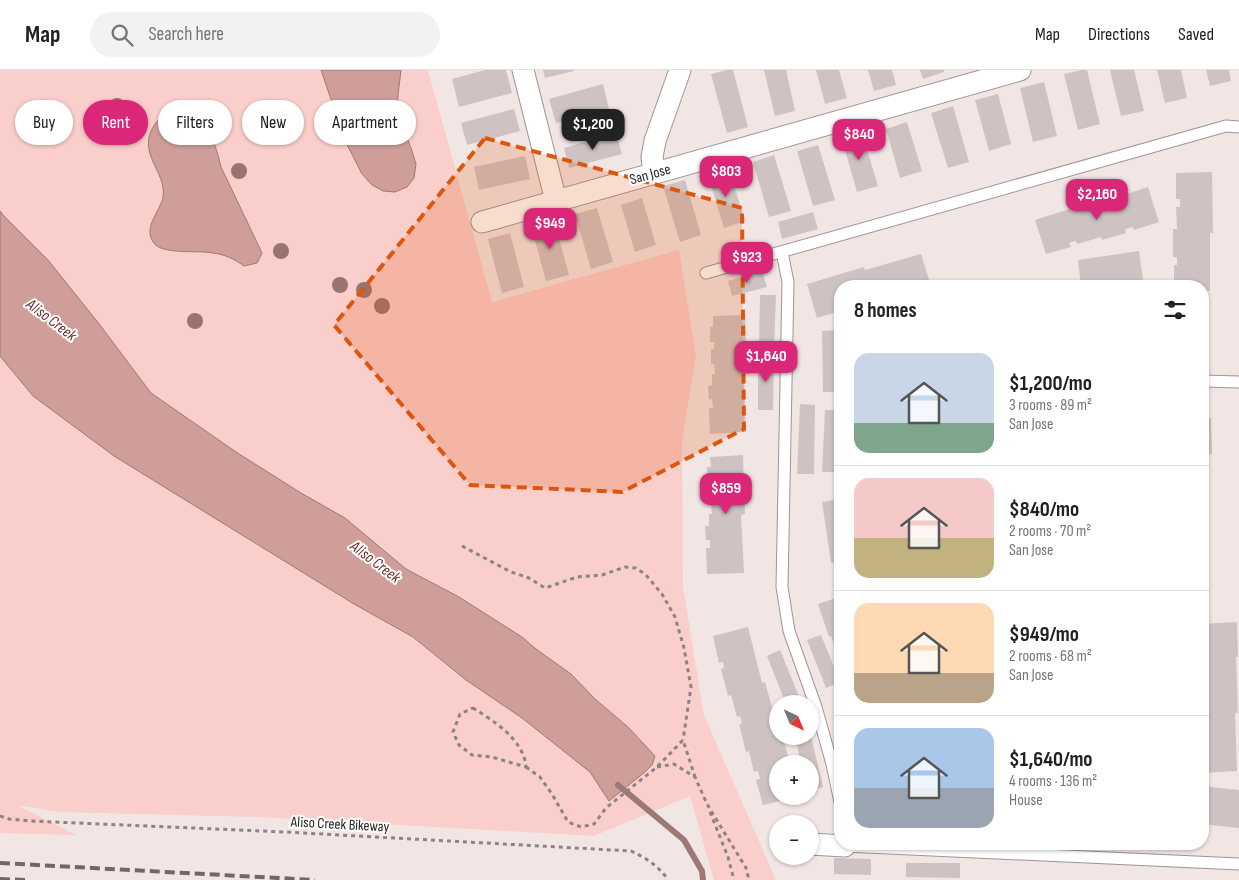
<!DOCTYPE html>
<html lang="en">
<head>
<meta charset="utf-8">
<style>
  :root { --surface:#fff; --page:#f2f2f2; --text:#202124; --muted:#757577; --line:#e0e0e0; --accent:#db2777 }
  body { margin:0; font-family:"Sofia Sans Condensed",sans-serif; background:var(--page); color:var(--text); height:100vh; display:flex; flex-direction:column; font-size:19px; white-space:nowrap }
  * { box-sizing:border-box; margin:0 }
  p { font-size:16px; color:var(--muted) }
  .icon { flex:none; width:28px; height:28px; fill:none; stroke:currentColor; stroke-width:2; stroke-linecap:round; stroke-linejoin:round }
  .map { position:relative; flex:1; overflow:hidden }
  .drawer { position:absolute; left:834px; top:210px; width:375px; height:570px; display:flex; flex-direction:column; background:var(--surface); border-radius:20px; box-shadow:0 1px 4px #0004 }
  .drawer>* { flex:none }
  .top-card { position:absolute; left:15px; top:30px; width:475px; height:45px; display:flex; gap:10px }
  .needle { width:32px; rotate:136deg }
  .fabs { position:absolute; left:769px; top:625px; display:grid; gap:10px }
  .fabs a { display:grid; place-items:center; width:50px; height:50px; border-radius:50%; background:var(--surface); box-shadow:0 1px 4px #0004; font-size:25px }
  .price { position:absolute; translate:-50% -42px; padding:0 11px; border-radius:10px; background:var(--accent); color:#fff; font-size:16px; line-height:32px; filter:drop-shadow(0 1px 2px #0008) }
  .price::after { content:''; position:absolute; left:50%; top:30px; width:15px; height:11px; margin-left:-8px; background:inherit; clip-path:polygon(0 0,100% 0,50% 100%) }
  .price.current { background:#222; color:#fff }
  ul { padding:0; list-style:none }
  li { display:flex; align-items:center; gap:15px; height:125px; padding:0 20px }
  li+li { border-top:1px solid var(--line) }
  li span { display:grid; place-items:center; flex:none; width:140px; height:100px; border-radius:15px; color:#555 }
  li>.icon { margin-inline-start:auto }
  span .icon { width:60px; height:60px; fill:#fffc; stroke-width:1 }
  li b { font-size:21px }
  h2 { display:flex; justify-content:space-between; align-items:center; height:60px; padding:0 20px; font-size:21px }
  .pill { padding:0 18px; border-radius:22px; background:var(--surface); box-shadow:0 1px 4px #0004; font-size:18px; line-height:45px }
  .pill.current { background:var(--accent); color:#fff }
  header { display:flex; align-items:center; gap:30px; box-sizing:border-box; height:70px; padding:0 25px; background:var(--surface); border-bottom:1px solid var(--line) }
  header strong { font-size:24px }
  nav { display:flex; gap:28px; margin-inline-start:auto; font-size:18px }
  .search { width:350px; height:45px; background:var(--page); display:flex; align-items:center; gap:12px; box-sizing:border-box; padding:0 18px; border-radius:28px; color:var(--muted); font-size:19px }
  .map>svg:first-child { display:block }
  .green { fill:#faceca }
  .water { fill:#cf9e99; stroke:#9d7976 }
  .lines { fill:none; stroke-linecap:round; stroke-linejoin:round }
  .stream { stroke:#9d7976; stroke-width:6 }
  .building { fill:#cec3c2 }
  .service-casing { stroke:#9f9593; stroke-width:13 }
  .minor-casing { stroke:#9f9593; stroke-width:23 }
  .path { stroke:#8c8483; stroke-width:3; stroke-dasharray:4 4; stroke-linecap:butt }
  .service { stroke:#fff; stroke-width:11 }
  .minor { stroke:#fff; stroke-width:21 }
  .rail { stroke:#6f6867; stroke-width:4; stroke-dasharray:10 5; stroke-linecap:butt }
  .tree { fill:#997372 }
  .marked { fill:#de560d; fill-opacity:0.2; stroke:#de560d; stroke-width:4; stroke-dasharray:10 6; stroke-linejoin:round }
  .labels { text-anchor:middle; stroke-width:4; stroke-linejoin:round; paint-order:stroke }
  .street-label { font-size:15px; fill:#282423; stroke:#fff }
  .water-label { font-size:16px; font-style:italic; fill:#692b28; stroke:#fff }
</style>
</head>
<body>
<header>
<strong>Map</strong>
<div class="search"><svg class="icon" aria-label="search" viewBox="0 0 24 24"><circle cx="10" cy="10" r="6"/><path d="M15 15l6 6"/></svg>Search here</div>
<nav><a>Map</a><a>Directions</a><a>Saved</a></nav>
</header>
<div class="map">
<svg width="1239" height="810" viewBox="0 0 1239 810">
  <rect width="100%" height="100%" fill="#f2e6e5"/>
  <path class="green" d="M0,0H428L492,232L679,180L696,286L682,371L683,517L704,645L776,810H714L690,726L594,766L260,747L59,742L17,735L76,765L0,763Z"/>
  <g class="water">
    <path d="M321,0H401L398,25L397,43L411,78L416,94L414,108L407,117L395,122L383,121L372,115L362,104L336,53L335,41Z"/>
    <path d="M181,42C208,51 215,71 221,97L262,183L257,193L244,196C236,190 224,184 213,183C199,180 162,185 154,173C142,158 160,142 163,127C167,101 135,83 155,54C161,45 170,43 181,42Z"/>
    <path d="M0,141L4,146L48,190L100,255L151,323L236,382L301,423L345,448L406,499L459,527L522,567L536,579L571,604L595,629L628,657L655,686L652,695L645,702L609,731L590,702L522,648L466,610L413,567L354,534L114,386L33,326L0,286Z"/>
  </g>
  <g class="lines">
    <path class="stream" d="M618,715L684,770L702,801L703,810"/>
  </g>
  <g class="building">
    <path d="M485,0H506L512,23L459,37L452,9Z"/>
    <path d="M543,0H574V1L545,8Z"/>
    <path d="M727,0H733L748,57L727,63L711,4Z"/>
    <path d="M764,0H786L795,41L775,46Z"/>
    <path d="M816,0H839L847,28L825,34Z"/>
    <path d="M868,0H892L896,15L874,21Z"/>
    <path d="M920,0H944V2L923,9Z"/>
    <path d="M1082,0H1087L1100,54L1078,60L1064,4Z"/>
    <path d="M1110,0H1134L1144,41L1121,46Z"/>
    <path d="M1157,0H1181L1187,28L1165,33Z"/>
    <path d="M1206,0H1229L1231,11L1210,16Z"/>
    <path d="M1044,12L1057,66L1033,72L1020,18Z"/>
    <path d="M603,14L609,39L556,53L549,29Z"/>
    <path d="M998,24L1011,74L989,81L975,30Z"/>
    <path d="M953,36L969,92L948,98L931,43Z"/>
    <path d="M514,39L520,61L467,75L461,53Z"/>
    <path d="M907,52L922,101L900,108L886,59Z"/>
    <path d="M861,60L878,116L857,122L841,66Z"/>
    <path d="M616,63L622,84L569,98L564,78Z"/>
    <path d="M818,75L835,130L813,136L797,81Z"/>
    <path d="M774,85L791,141L769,147L753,92Z"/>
    <path d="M525,86L530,109L479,120L474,97Z"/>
    <path d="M729,99L745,151L724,158L708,105Z"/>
    <path d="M1212,102L1213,163H1210V221H1207V279H1202V216H1174V195H1177V187H1173V159H1177L1176,137H1180V129H1176V103Z"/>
    <path d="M685,110L701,165L680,172L663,116Z"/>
    <path d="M1148,117L1159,152L1134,160L1133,157L1125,159L1126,163L1102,170L1101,167L1077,174L1076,171L1069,173L1071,177L1046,184L1035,150L1092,132L1093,135Z"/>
    <path d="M642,128L656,175L635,182L621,135Z"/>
    <path d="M597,138L613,192L591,199L575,144Z"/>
    <path d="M813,142L818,159L782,169L778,152Z"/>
    <path d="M554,150L569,205L546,211L531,156Z"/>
    <path d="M510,163L524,217L502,223L488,169Z"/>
    <path d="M1139,181L1144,216H1081L1078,190Z"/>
    <path d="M921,184L931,216H840V241L817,248L807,214L864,197L865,200Z"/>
    <path d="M762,201L767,217L732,226L728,211Z"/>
    <path d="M760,225H776L774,278L759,277Z"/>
    <path d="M745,245L748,304H744L746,362L710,364L709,338H713L712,329L709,330L708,316L712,315V304H715L714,294H711V279H714V272H710V257H713V246Z"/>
    <path d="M840,260V322H823L822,261Z"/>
    <path d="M758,286L774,287L773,340H758Z"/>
    <path d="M800,334L815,335L814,404H797Z"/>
    <path d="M825,340H840V402H822Z"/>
    <path d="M1202,348H1211L1212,384L1202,385Z"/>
    <path d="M743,385L745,444L741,445L744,503L707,504L706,478H710V470H706L705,456H709V444H712L711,434L708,435V419H712L711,412H708L707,397H711L710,387Z"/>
    <path d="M840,429V492L831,493L822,432Z"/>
    <path d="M836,528L837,530L840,529V591L831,566L829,567L818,534Z"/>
    <path d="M1237,552L1238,587H1236L1238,643H1235L1237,701L1202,703V618H1204V611H1202V554Z"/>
    <path d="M748,557L762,613L765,612L778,659V666H779L780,669L783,668L790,694H778V726L795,727L763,735L756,710L760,709L758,701L754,702L749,681L746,682L739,654H742L740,646L737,647L731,625L728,626L721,599L724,598L723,592L719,593L713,566Z"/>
    <path d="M821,565L840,612L826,618L807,570Z"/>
    <path d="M780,580L800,629L789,634H786L767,586Z"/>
    <path d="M795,666H811L823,717L810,720V694H801Z"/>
    <path d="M1202,716L1239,720V758L1202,754Z"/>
    <path d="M834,788L871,789V805L834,804Z"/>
    <path d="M906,793H960V808L906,807Z"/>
  </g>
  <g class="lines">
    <defs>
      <g id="service">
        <path d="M782,182L788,212L782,517L789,561L816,637L832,694L840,732"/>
        <path d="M706,203L1226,56L1239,57"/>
        <path d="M1202,311L1239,312"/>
        <path d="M845,774V776L1239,794"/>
      </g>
      <g id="minor">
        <path d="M523,0L556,131"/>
        <path d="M654,103L652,87L655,71L680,0"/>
        <path d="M482,152L1020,0"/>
        <path d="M810,774L845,776"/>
      </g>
    </defs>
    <use href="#service" class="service-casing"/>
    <use href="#minor" class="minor-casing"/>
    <g class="path">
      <path d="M462,476L511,502L529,508L545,518L577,507L602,505L625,497L636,498L646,505L662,524L675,547L684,578L691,617L683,670"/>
      <path d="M473,638C494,651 524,670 526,697L492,687L472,685L459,675L453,662L460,644Z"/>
      <path d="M526,697L540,707L552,724L568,752L581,757L594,754L606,738L657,697L683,670L695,707"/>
      <path d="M657,697L674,694L695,707L707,734L746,798L749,810"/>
      <path d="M710,742L728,787L734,810"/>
      <path d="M0,746L9,749L31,751L285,762L631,781C646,788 659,796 668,810"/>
    </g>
    <use href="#service" class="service"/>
    <use href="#minor" class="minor"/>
    <g class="rail">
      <path d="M0,793L315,810"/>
      <path d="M0,809L26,810"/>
    </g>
  </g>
  <g class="tree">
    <circle cx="117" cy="36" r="8"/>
    <circle cx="239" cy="101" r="8"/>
    <circle cx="281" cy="181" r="8"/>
    <circle cx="340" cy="215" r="8"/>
    <circle cx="364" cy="220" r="8"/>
    <circle cx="382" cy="236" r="8"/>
    <circle cx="195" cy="251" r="8"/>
  </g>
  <path class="marked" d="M485,68L742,138L744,359L622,422L470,415L334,255Z"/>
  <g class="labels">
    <g class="street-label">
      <text transform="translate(650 104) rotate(-16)" y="5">San Jose</text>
      <text transform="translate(340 754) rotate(3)" y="5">Aliso Creek Bikeway</text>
    </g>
    <g class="water-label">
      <text transform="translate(52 249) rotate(37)" y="6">Aliso Creek</text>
      <text transform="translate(376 491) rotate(37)" y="6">Aliso Creek</text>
    </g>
  </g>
</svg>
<div class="fabs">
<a><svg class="needle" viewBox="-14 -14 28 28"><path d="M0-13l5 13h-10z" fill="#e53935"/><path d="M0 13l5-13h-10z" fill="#757577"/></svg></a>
<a>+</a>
<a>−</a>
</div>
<b class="price current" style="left:593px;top:81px">$1,200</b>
<b class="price" style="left:859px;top:91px">$840</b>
<b class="price" style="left:726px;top:128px">$803</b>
<b class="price" style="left:1097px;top:151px">$2,160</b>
<b class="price" style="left:550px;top:180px">$949</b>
<b class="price" style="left:747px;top:214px">$923</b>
<b class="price" style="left:766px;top:313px">$1,640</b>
<b class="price" style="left:726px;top:445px">$859</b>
<div class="top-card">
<a class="pill">Buy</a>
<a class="pill current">Rent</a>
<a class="pill">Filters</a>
<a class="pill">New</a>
<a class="pill">Apartment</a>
</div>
<section class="drawer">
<h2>8 homes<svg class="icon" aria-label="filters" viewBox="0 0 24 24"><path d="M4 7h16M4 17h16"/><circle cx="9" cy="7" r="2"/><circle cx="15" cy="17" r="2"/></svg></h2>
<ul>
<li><span style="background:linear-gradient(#c9d6e8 70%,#7fa58c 0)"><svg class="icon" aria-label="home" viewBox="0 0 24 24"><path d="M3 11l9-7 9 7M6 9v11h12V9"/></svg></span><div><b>$1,200/mo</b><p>3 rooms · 89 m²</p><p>San Jose</p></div></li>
<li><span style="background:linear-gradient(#f6c9c9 60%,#c2b280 0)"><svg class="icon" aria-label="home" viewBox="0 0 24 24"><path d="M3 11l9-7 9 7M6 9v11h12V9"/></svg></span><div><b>$840/mo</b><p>2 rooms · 70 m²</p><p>San Jose</p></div></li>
<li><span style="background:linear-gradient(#ffd9b3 70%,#b9a48a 0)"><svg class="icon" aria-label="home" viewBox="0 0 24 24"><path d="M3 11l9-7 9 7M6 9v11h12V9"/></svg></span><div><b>$949/mo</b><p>2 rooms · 68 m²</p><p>San Jose</p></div></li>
<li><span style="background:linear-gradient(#a9c7e8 60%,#9aa5b1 0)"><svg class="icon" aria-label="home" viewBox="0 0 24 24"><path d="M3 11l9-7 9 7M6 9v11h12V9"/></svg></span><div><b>$1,640/mo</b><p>4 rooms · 136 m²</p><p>House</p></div></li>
</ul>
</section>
</div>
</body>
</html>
